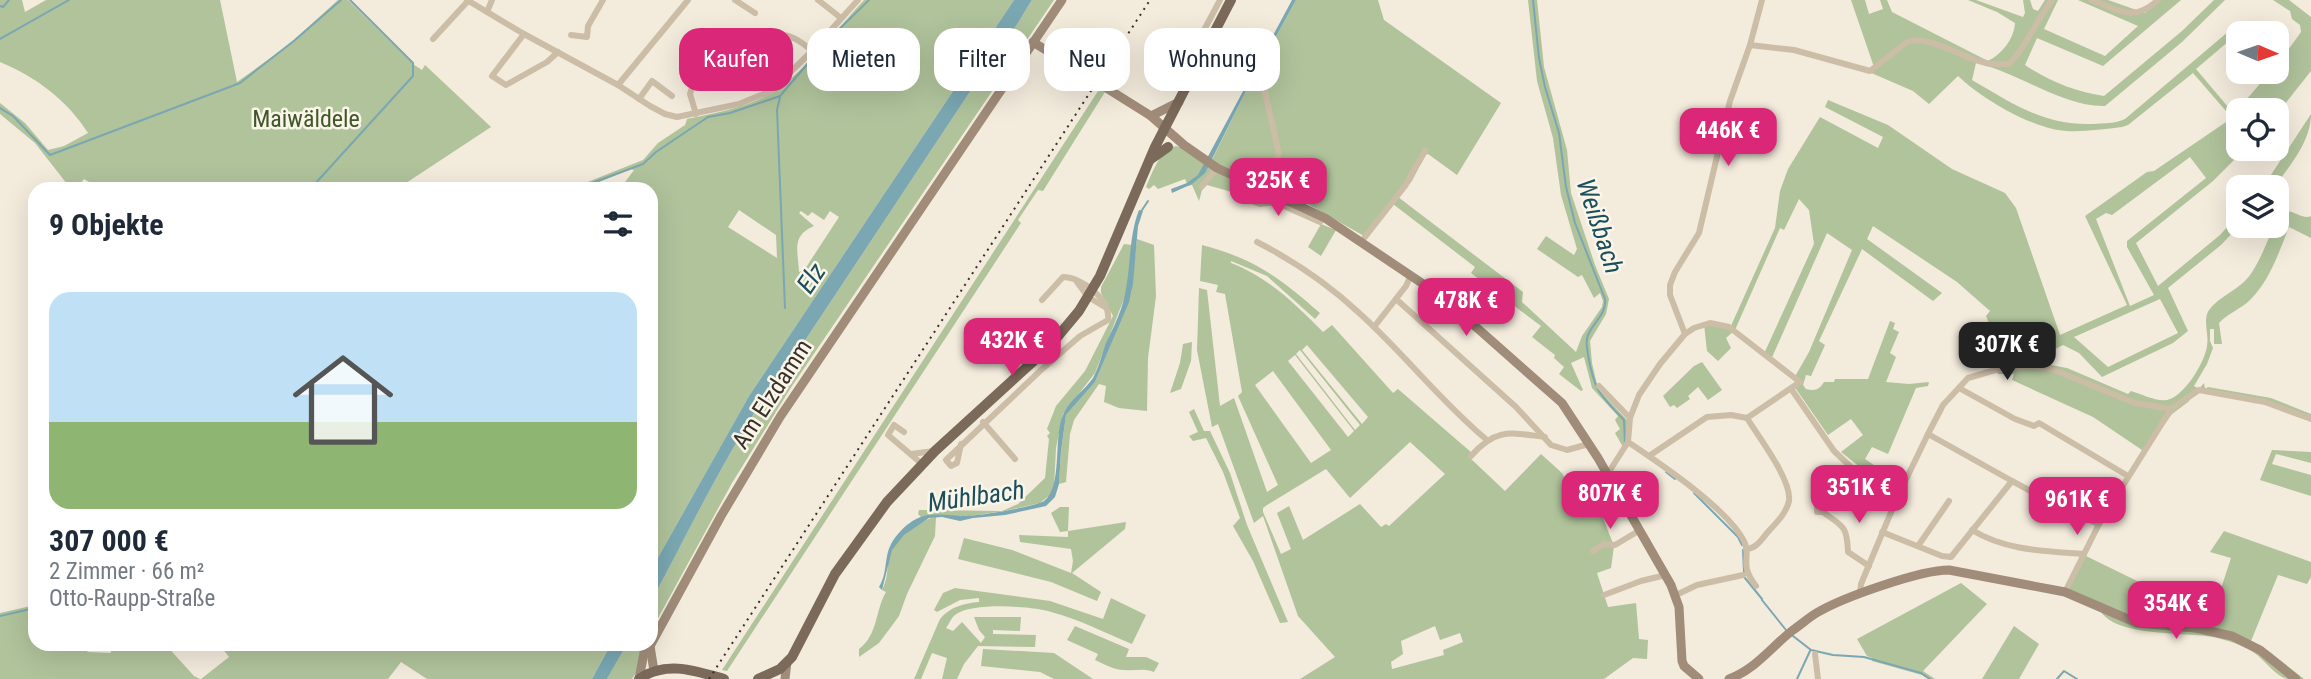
<!DOCTYPE html>
<html lang="de">
<head>
<meta charset="utf-8">
<style>
  :root { --surface:#fff; --page:#f6f6f7; --text:#1f2937; --muted:#747a83; --accent:#db2777 }
  body { margin:0; font-family:"Roboto Condensed",sans-serif; background:var(--page); color:var(--text); height:100vh; display:flex; flex-direction:column; font-size:26px; white-space:nowrap }
  * { box-sizing:border-box; margin:0 }
  p { font-size:23px; color:var(--muted) }
  .icon { flex:none; width:38px; height:38px; fill:none; stroke:currentColor; stroke-width:2; stroke-linecap:round; stroke-linejoin:round }
  .map { position:relative; flex:1; overflow:hidden }
  .panel { position:absolute; left:28px; top:182px; width:630px; height:469px; display:flex; flex-direction:column; background:var(--surface); border-radius:21px; box-shadow:0 7px 28px #0002 }
  .panel>* { flex:none }
  .hud { position:absolute; left:679px; top:28px; width:665px; height:63px; display:flex; gap:14px }
  .needle { width:46px; rotate:92deg }
  .fabs { position:absolute; left:2226px; top:21px; display:grid; gap:14px }
  .fabs a { display:grid; place-items:center; width:63px; height:63px; border-radius:14px; background:var(--surface); box-shadow:0 7px 28px #0002; font-size:35px }
  .price { position:absolute; translate:-50% -60px; padding:0 16px; border-radius:14px; background:var(--accent); color:#fff; font-size:23px; line-height:46px; filter:drop-shadow(0 2px 4px #0008) }
  .price::after { content:''; position:absolute; left:50%; top:42px; width:21px; height:16px; margin-left:-10px; background:inherit; clip-path:polygon(0 0,100% 0,50% 100%) }
  .price.selected { background:#222; color:#fff }
  ul { padding:0; list-style:none }
  li { display:grid; align-content:center; gap:14px; height:371px; padding:0 21px }
  li span { display:grid; place-items:center; height:217px; border-radius:21px; color:#555 }
  li>.icon { margin-inline-start:auto }
  span .icon { width:126px; height:126px; fill:#fffc; stroke-width:1 }
  li b { font-size:30px }
  h2 { display:flex; justify-content:space-between; align-items:center; height:84px; padding:0 21px; font-size:30px }
  .tag { padding:0 24px; border-radius:21px; background:var(--surface); box-shadow:0 7px 28px #0002; font-size:24px; line-height:63px }
  .tag.selected { background:var(--accent); color:#fff }
  .map>svg:first-child { display:block }
  .green { fill:#b0c39b; fill-rule:evenodd }
  .water { fill:#7aa7b1 }
  .lines { fill:none; stroke-linecap:round; stroke-linejoin:round }
  .stream { stroke:#7aa7b1; stroke-width:2 }
  .street { stroke:#ccbda7; stroke-width:6 }
  .secondary { stroke:#a08c79; stroke-width:9 }
  .primary { stroke:#7b6959; stroke-width:10 }
  .rail { stroke:#382f28; stroke-width:2; stroke-dasharray:2 5; stroke-linecap:butt }
  .labels { text-anchor:middle; stroke-width:5; stroke-linejoin:round; paint-order:stroke }
  .park-label { font-size:24px; fill:#41572b; stroke:#faf5e9 }
  .street-label { font-size:24px; fill:#382f28; stroke:#faf5e9 }
  .water-label { font-size:26px; font-style:italic; fill:#1c4e5b; stroke:#faf5e9 }
</style>
</head>
<body>
<div class="map">
<svg width="2311" height="679" viewBox="0 0 2311 679">
  <rect width="100%" height="100%" fill="#f3ebdc"/>
  <g class="green">
    <path d="M0,0H22L25,12L46,0H220L237,82L286,47L338,0H348L413,64L422,70L425,65L491,127L397,189H101L84,179L75,189H71L35,143L0,114V103L25,123L48,150L64,146L88,133C67,100 36,77 0,62Z"/>
    <path d="M864,0H1014L749,396L651,570V189H620L634,170L631,169L582,189H570L643,160L658,143L685,125L687,119C715,113 747,108 771,93C806,72 836,30 864,0ZM739,210L776,235L777,258L728,227ZM801,211L808,216L812,212L824,220L830,211L839,217L805,269L799,272C798,250 791,236 814,226L799,213Z"/>
    <path d="M1032,0H1054L790,389L732,483L651,631V602C697,516 741,421 802,345L991,60C990,47 1001,41 1009,34C1018,26 1025,10 1032,0Z"/>
    <path d="M1296,0H1378L1384,20L1501,103L1457,175L1428,154L1425,155L1412,181L1398,197L1523,292L1522,302L1576,352L1582,336L1602,307L1603,301L1600,293L1594,298L1582,275L1578,277L1537,249L1546,236L1574,255L1577,249L1561,195L1553,138L1537,81L1528,0H1537L1544,67L1567,150L1571,193L1595,265L1609,299L1606,314L1590,341L1592,363L1598,389L1628,421L1627,440L1623,447L1615,433L1620,429L1615,420L1618,416L1592,388L1584,357L1571,363L1583,390L1581,391L1559,374L1564,367L1554,358L1555,355L1532,337L1541,326L1471,273L1475,267L1393,204L1364,236L1280,188L1258,178L1252,180L1246,196L1207,185L1202,190L1199,201L1192,185L1188,186L1185,179L1158,189L1154,185L1149,189L1146,187C1151,176 1163,141 1180,147C1190,150 1201,158 1210,164L1245,93Z"/>
    <path d="M1851,0H1865L1869,14L1883,9L1880,0H1887L1892,12L1988,61C2002,54 2014,39 2015,23L1997,12L1968,0H1976L2023,17L2025,13L2023,0H2030L2033,9L2038,11L2045,0H2058L2044,29L2105,56L2138,26L2078,0H2108L2145,13L2159,0H2181L2103,66L2037,38L2025,65C2048,81 2076,92 2104,96L2182,31L2214,0H2225L2182,42L2105,106C2062,107 2018,72 1976,63L1972,80C2012,103 2044,126 2093,124C2104,123 2115,124 2125,119L2235,26L2242,33H2238V36L2236,35L2196,69L2234,114L2270,72H2277V58L2282,53L2285,54L2301,32L2300,25L2292,19L2290,11L2273,0H2289L2311,17V71L2277,114V110H2238V149H2245L2213,181L2136,243L2158,286L2220,235L2238,215L2239,226L2221,245L2168,288L2188,331L2173,343L2102,377L2079,353L2063,345L2053,350L2040,363L2067,368L2128,394L2131,391C2141,394 2157,402 2167,400C2184,397 2205,362 2207,346C2209,336 2204,323 2207,314C2213,299 2240,290 2250,275C2265,254 2270,228 2284,211C2294,210 2303,220 2311,216V238L2289,227C2279,252 2270,280 2250,300C2241,309 2228,313 2219,323L2222,344H2214V329H2210V341L2213,348L2207,364L2194,386L2199,389L2204,383L2205,389L2208,387L2271,398L2311,414V418L2265,402L2199,389L2188,402L2172,414L2145,452L2093,417L2012,380L2014,374H1998L1995,367L2006,365L1986,316L1990,311L1957,282L1873,226L1867,239L1942,293L1933,301L1862,249L1819,341L1825,345L1811,376L1806,375L1803,385L1806,389C1815,391 1819,390 1824,382H1834L1835,379H1868L1890,321L1895,323L1893,329L1899,332L1890,353L1896,357L1886,382L1909,384L1929,382L1928,386L1916,388L1888,454L1872,447L1865,459L1880,469L1875,479L1841,452L1863,435L1851,419L1828,435L1794,386L1797,383L1793,380L1809,352L1852,250L1827,233L1770,362L1763,356L1814,244L1809,210L1799,199L1784,230L1780,228L1735,330L1726,338L1731,348L1718,361L1707,351L1704,324L1730,328L1775,228L1780,191L1788,169L1820,117L1878,148L1883,137L1825,107L1828,100L1888,125L1952,169L2005,193L2016,208L2060,335L2127,305L2085,216L2147,172L2154,171L2232,118L2193,73L2128,125L2122,127C2104,129 2084,132 2066,131C2033,129 1982,99 1958,76L1929,104L1913,91L1869,72L1874,67ZM2190,157L2206,178L2127,241V247L2154,295L2130,306L2096,219L2106,213L2112,215ZM2160,299L2178,333L2108,367L2074,337Z"/>
    <path d="M1100,88L1105,92L1043,191L1038,190L1018,220L1021,223L727,671L722,670Z"/>
    <path d="M2311,114C2311,141 2290,166 2274,187H2263Z"/>
    <path d="M1321,224L1336,230L1321,256L1308,247Z"/>
    <path d="M1137,239L1154,245L1156,296L1148,358L1147,411L1119,408L1104,402L1106,386L1099,384L1074,420L1070,434L1066,482L1059,484L1061,451L1066,415L1095,382L1116,332L1131,293Z"/>
    <path d="M1124,244L1132,245L1127,291L1095,373L1063,414L1056,448L1054,487L1051,494L1040,503L1005,511L963,517H921L918,514L919,510L1002,511L1018,504L1045,478L1049,439L1047,436L1050,433L1047,429L1056,406L1085,371L1113,316L1101,293V287Z"/>
    <path d="M1202,245C1255,259 1280,278 1320,313L1315,319L1267,276L1231,261V263C1269,278 1294,303 1323,332L1332,325L1393,393L1398,389L1472,453L1469,457L1505,491L1541,454L1562,473L1584,513L1599,508L1614,546L1611,568L1597,573L1608,607L1636,603L1639,639L1648,640L1647,659L1633,658L1604,679H1300L1335,657L1298,616L1263,516L1254,523L1218,424L1212,427L1197,350L1199,288L1207,290L1220,406L1234,398L1267,492L1278,485L1238,396L1242,392L1225,294L1216,292L1218,285L1200,281ZM1307,345L1368,417L1362,424L1302,350ZM1300,350L1360,425L1355,430L1296,354ZM1295,355L1354,431L1348,437L1288,361ZM1273,371L1331,450L1311,463L1255,385ZM1410,442L1445,474L1389,526L1386,524L1381,527L1360,504L1303,540L1289,506L1277,513L1291,549L1281,554L1263,512V508L1267,505L1326,469L1350,498ZM1435,626L1440,640L1460,633L1463,642L1443,650L1444,655L1392,669L1391,662L1403,654L1401,641Z"/>
    <path d="M1192,342L1191,361L1181,389L1170,393L1180,363L1183,344Z"/>
    <path d="M1702,362L1722,390L1708,400L1698,387L1688,396L1690,399L1677,408L1674,405L1670,407L1663,396L1694,366Z"/>
    <path d="M1194,409L1204,431H1210L1230,473L1247,525L1288,622L1280,623L1253,561L1233,526L1240,518L1223,472L1206,438L1193,441L1189,436L1198,432L1189,412Z"/>
    <path d="M2272,450L2311,452V463L2276,454L2272,464L2311,475V496L2260,480Z"/>
    <path d="M1060,507H1069L1068,531L1126,522L1125,529L1072,573L1101,592L1097,601L1051,582L958,559L964,538L1012,550L1071,573L1073,561L1071,549L1020,542L1019,535L1068,537V531L1060,532L1051,513Z"/>
    <path d="M936,517L935,536L907,594L899,616L879,643L859,657V649C878,635 875,611 886,592L882,590C888,579 887,568 889,556C894,539 919,520 936,517Z"/>
    <path d="M2224,531L2311,562V577L2307,584L2278,575L2251,641L2270,652L2304,679C2299,679 2292,679 2287,679C2275,676 2264,659 2253,652C2242,645 2227,640 2213,637C2186,632 2118,637 2101,612L2068,590L2086,556L2174,599L2213,613L2231,558L2210,552Z"/>
    <path d="M1961,583L1987,604L1923,671L1935,679H1928L1922,675L1872,661V658L1867,656L1857,639Z"/>
    <path d="M955,588L1050,601L1103,619L1111,598L1146,615L1132,644C1105,633 1079,619 1051,612C1031,606 972,602 955,615C951,618 949,624 946,628L953,631L962,622L981,643L985,637L979,630L974,617H1021L1020,631L993,630V634L1036,635L1035,647L978,646L964,664L957,679H942L947,658L932,653L921,679H914L940,619C950,607 964,603 979,602V598L960,600L937,612L934,610L943,593Z"/>
    <path d="M35,605V644H78L88,652L110,653L118,644H165L194,676L200,679H0V613Z"/>
    <path d="M1075,626L1129,649L1126,657H1146L1159,663L1154,672C1144,668 1135,671 1124,670C1114,670 1104,664 1095,660L1098,654L1067,640Z"/>
    <path d="M2014,626L2039,644L2019,679H1982Z"/>
    <path d="M219,644H611L592,679H427L401,662L388,679H201L229,657Z"/>
    <path d="M627,644H644L636,673L632,679H607Z"/>
    <path d="M983,649L1054,653L1093,679H1054L1040,672L981,666Z"/>
  </g>
  <g class="water">
    <path d="M1014,0H1032C1025,10 1018,26 1009,34C1001,41 990,47 991,60L802,345C741,421 697,516 651,602V570L749,396Z"/>
    <path d="M1292,0H1296L1245,93L1205,173L1192,184L1172,193L1171,189L1187,183L1198,175Z"/>
    <path d="M1139,210L1143,211L1138,226L1133,284L1129,302L1095,382L1066,415L1061,451L1059,484L1055,497L1046,506L1005,515L973,518L960,521L942,517L929,518L904,535L892,550L882,590L879,587C890,569 881,553 898,534C919,510 934,514 961,516C972,517 1035,507 1044,501C1063,487 1053,438 1063,415C1069,400 1084,391 1093,378C1099,367 1102,354 1106,343C1111,332 1117,321 1121,309C1132,277 1127,241 1139,210Z"/>
    <path d="M611,644H627L607,679H592Z"/>
  </g>
  <g class="lines">
    <g class="stream">
      <path d="M1533,0L1539,58L1545,87L1559,133L1566,187L1575,223L1605,299C1607,313 1594,322 1589,333C1585,340 1587,347 1588,355C1594,390 1600,395 1624,420L1625,443"/>
      <path d="M0,6L3,7L9,0"/>
      <path d="M0,39L69,0"/>
      <path d="M780,97L777,110L785,308"/>
      <path d="M0,108L13,116L50,155L240,83L295,40L341,0"/>
      <path d="M305,189L313,186L413,76V63L350,0"/>
      <path d="M576,189L643,164L656,152L708,117L730,113L780,96L826,42L869,0"/>
      <path d="M1140,213L1148,201"/>
      <path d="M1666,472L1675,479"/>
      <path d="M1694,493L1738,537L1742,545"/>
      <path d="M1743,550L1744,572"/>
      <path d="M1745,578L1762,599"/>
      <path d="M1762,600L1786,630"/>
      <path d="M0,616L35,608"/>
      <path d="M1793,636L1811,650L1833,655L1864,657L1921,673L1930,679"/>
      <path d="M1797,679L1810,651"/>
      <path d="M2057,679L2064,671L2077,679"/>
    </g>
    <g class="street">
      <path d="M467,0L524,34L618,85L650,106L665,114L677,117L739,104L771,91L812,51L858,0"/>
      <path d="M735,0L755,13"/>
      <path d="M818,0L841,18"/>
      <path d="M2091,0C2120,10 2133,23 2158,0"/>
      <path d="M487,12L492,0"/>
      <path d="M524,34L492,76L506,85L547,62L558,52"/>
      <path d="M571,35L587,37L588,26L603,0"/>
      <path d="M433,39L468,1"/>
      <path d="M1750,45L1794,50L1870,71L1907,42C1929,34 1964,59 1986,63C1993,65 2002,64 2009,64C2027,46 2036,21 2052,0"/>
      <path d="M1201,60L1192,55V44L1203,32L1220,0"/>
      <path d="M618,85L688,0"/>
      <path d="M1265,92L1279,154L1274,166L1247,199L1260,204L1275,202L1320,222"/>
      <path d="M639,99L652,81L672,96"/>
      <path d="M696,114L690,94L695,78C708,70 723,67 735,59C768,39 778,20 812,51"/>
      <path d="M1202,186L1217,168"/>
      <path d="M1257,242C1294,261 1328,284 1358,312C1403,352 1440,401 1487,440"/>
      <path d="M1361,242L1405,186L1425,151"/>
      <path d="M1077,282L1088,297L1105,307"/>
      <path d="M1396,299L1516,407L1551,445L1567,450L1589,444"/>
      <path d="M1374,327L1406,286L1411,275"/>
      <path d="M1685,334L1670,295V285L1675,272L1699,233L1730,101L1750,45L1762,0"/>
      <path d="M1599,386L1630,418"/>
      <path d="M1959,388L2015,419L2034,426L2039,423L2128,476"/>
      <path d="M1792,390L1834,451L1853,469L1897,498"/>
      <path d="M983,422L1015,459"/>
      <path d="M904,432L894,425L888,435L922,464"/>
      <path d="M1628,442C1659,463 1727,508 1744,541C1752,558 1738,563 1756,586"/>
      <path d="M961,444L957,463L951,466L946,460L1040,371L1080,336L1108,320C1111,300 1082,277 1063,277L1042,300"/>
      <path d="M911,454L934,451"/>
      <path d="M1471,456C1496,427 1511,433 1545,437"/>
      <path d="M1607,475L1628,442L1630,418L1639,395L1660,364L1685,334L1694,328L1710,323L1729,327L1800,382L1747,418L1731,415L1707,417L1649,456"/>
      <path d="M2012,481L2068,511L2099,524"/>
      <path d="M1823,512H1817V507H1822L1823,512C1843,527 1847,525 1848,552L1869,566"/>
      <path d="M1972,530C2006,551 2046,551 2084,554"/>
      <path d="M1882,532L1942,556L1951,557L2012,481L1928,434"/>
      <path d="M1918,546L1949,501"/>
      <path d="M1746,549C1756,549 1761,540 1767,533C1775,524 1786,514 1789,501C1792,480 1758,436 1747,418"/>
      <path d="M1593,551L1604,544L1615,545L1640,530"/>
      <path d="M2065,592L2099,524L2171,409L2199,390L2265,402L2311,419"/>
      <path d="M1860,594L1861,584L1897,498L1928,434L1943,405L1968,378L1999,369L2029,366L2049,368L2135,403L2171,409"/>
      <path d="M1604,595L1641,581L1666,575"/>
      <path d="M1676,595L1697,585L1743,575"/>
      <path d="M1815,654L1818,679"/>
    </g>
    <g class="secondary">
      <path d="M1033,42L1151,116L1184,145L1217,168L1325,218L1441,296L1562,403L1598,458L1671,585L1679,607L1682,661L1684,666L1699,679"/>
      <path d="M1151,116L1179,102"/>
      <path d="M650,646L654,671"/>
      <path d="M639,679L644,653L650,646L721,516L780,417L1062,0"/>
      <path d="M785,679L787,662"/>
      <path d="M1729,679C1756,669 1771,647 1793,630C1802,624 1810,616 1820,611C1845,597 1920,570 1949,570L2065,592L2137,623L2195,628L2232,636L2260,650L2296,679"/>
    </g>
    <g class="primary">
      <path d="M1151,159L1168,147"/>
      <path d="M639,679C666,660 696,671 724,679"/>
      <path d="M758,679L780,669L792,657L835,574L887,502L935,451L1049,347L1079,311L1100,276L1155,147L1231,0"/>
    </g>
    <path class="rail" d="M709,679L1150,0"/>
  </g>
  <g class="labels">
    <g class="park-label">
      <text x="306" y="127">Maiwäldele</text>
    </g>
    <g class="street-label">
      <text transform="translate(772 394) rotate(-57)" y="8">Am Elzdamm</text>
    </g>
    <g class="water-label">
      <text transform="translate(1600 226) rotate(72)" y="9">Weißbach</text>
      <text transform="translate(811 278) rotate(-56)" y="9">Elz</text>
      <text transform="translate(976 496) rotate(-8)" y="9">Mühlbach</text>
    </g>
  </g>
</svg>
<div class="fabs">
<a><svg class="needle" viewBox="-14 -14 28 28"><path d="M0-13l5 13h-10z" fill="#e53935"/><path d="M0 13l5-13h-10z" fill="#747a83"/></svg></a>
<a><svg class="icon" aria-label="locate" viewBox="0 0 24 24"><circle cx="12" cy="12" r="6"/><path d="M12 2v4M12 18v4M2 12h4M18 12h4"/></svg></a>
<a><svg class="icon" aria-label="layers" viewBox="0 0 24 24"><path d="M12 4l9 5-9 5-9-5zM3 14l9 5 9-5"/></svg></a>
</div>
<b class="price" style="left:1728px;top:168px">446K €</b>
<b class="price" style="left:1278px;top:218px">325K €</b>
<b class="price" style="left:1466px;top:338px">478K €</b>
<b class="price" style="left:1012px;top:378px">432K €</b>
<b class="price selected" style="left:2007px;top:382px">307K €</b>
<b class="price" style="left:1859px;top:525px">351K €</b>
<b class="price" style="left:1610px;top:531px">807K €</b>
<b class="price" style="left:2077px;top:537px">961K €</b>
<b class="price" style="left:2176px;top:641px">354K €</b>
<div class="hud">
<a class="tag selected">Kaufen</a>
<a class="tag">Mieten</a>
<a class="tag">Filter</a>
<a class="tag">Neu</a>
<a class="tag">Wohnung</a>
</div>
<section class="panel">
<h2>9 Objekte<svg class="icon" aria-label="filters" viewBox="0 0 24 24"><path d="M4 7h16M4 17h16"/><circle cx="9" cy="7" r="2"/><circle cx="15" cy="17" r="2"/></svg></h2>
<ul>
<li><span style="background:linear-gradient(#bfe0f5 60%,#8fb573 0)"><svg class="icon" aria-label="home" viewBox="0 0 24 24"><path d="M3 11l9-7 9 7M6 9v11h12V9"/></svg></span><div><b>307 000 €</b><p>2 Zimmer · 66 m²</p><p>Otto-Raupp-Straße</p></div></li>
</ul>
</section>
</div>
</body>
</html>
